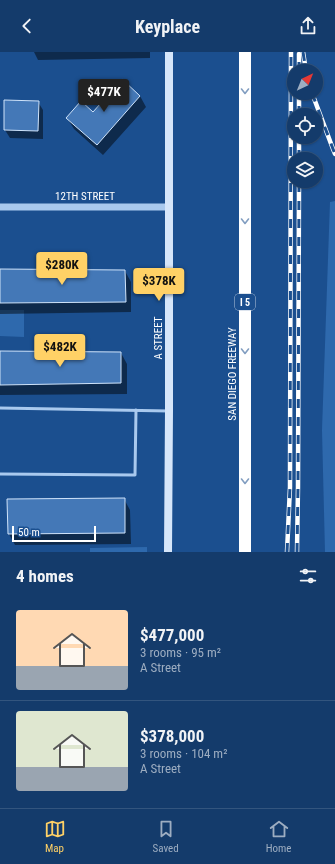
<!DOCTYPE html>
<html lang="en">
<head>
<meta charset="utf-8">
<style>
  :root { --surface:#143b6b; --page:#214673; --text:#f1f3f6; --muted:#9dadc1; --line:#33557e; --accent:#ffd166 }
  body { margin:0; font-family:"Roboto Condensed",sans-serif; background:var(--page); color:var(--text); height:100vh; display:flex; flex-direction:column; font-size:15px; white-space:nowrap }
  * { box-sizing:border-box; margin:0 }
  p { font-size:13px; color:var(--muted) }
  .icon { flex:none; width:22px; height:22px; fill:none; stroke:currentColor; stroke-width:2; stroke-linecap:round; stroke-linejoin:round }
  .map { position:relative; height:500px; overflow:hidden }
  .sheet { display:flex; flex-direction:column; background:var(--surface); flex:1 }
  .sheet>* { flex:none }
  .needle { width:26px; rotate:43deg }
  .tools { position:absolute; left:287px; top:12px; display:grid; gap:8px }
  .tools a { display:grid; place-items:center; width:36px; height:36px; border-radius:50%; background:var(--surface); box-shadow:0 1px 3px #0004,0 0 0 1px var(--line); font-size:20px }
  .scale { position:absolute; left:12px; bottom:10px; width:84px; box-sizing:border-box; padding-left:4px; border:2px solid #fff; border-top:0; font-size:11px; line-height:14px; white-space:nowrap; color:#fff; -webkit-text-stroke:3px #1b4f8f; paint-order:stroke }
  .price { position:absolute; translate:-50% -34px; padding:0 9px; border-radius:4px; background:var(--accent); color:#111; font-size:13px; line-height:26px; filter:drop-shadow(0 1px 2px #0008) }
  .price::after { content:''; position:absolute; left:50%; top:24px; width:12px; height:9px; margin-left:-6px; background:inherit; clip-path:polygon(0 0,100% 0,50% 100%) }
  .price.current { background:#222; color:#fff }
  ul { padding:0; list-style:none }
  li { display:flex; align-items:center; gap:12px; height:100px; padding:0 16px }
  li+li { border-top:1px solid var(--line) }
  li span { display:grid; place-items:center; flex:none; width:112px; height:80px; border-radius:4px; color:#555 }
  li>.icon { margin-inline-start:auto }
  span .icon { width:48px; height:48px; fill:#fffc; stroke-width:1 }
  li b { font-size:17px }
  h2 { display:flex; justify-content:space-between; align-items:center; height:48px; padding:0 16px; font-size:17px }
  header { display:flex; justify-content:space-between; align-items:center; height:52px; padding:0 16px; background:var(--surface); font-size:18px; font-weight:700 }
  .tab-bar { display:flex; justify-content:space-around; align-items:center; height:56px; border-top:1px solid var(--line); background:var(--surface); font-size:11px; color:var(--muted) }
  .tab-bar a { display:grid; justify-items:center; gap:2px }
  .tab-bar .current { color:var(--accent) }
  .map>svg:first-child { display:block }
  .green { fill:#2e69ad }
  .shadow { fill:#0007 }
  .building { fill:#4478b7; stroke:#cfe3fa }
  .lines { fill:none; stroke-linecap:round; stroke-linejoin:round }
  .service { stroke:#a9c9ee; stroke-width:3 }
  .tertiary { stroke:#a9c9ee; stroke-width:7 }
  .secondary { stroke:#d6e6fa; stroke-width:8 }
  .motorway { stroke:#fff; stroke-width:12 }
  .rail-casing { stroke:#fff; stroke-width:4.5 }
  .rail { stroke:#1b4f8f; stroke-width:3; stroke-dasharray:9; stroke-linecap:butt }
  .oneway { stroke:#829ec1 }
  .labels { text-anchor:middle; stroke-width:4; stroke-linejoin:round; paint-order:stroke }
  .shield { fill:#1b4f8f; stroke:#bbcadd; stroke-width:1 }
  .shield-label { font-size:10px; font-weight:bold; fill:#fff }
  .street-label { font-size:11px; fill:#fff; stroke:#1b4f8f }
</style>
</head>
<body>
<header><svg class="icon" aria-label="back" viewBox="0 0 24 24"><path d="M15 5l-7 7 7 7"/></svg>Keyplace<svg class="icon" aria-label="share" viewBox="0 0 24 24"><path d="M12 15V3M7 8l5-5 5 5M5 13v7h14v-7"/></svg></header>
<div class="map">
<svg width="335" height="500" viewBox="0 0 335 500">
  <rect width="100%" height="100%" fill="#1b4f8f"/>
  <g class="green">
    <path d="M335,149V500H325L322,378L330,150Z"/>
    <path d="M0,258H24V285L0,284Z"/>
    <path d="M147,495V500H90V496Z"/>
  </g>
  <g class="shadow">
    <path d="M34,0H150V6L38,8Z"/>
    <path d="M140,44L146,55L103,103L74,77L67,66L93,61Z"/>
    <path d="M38,50L43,58V87L10,86L5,78Z"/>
    <path d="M0,218L125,219L131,230V260L0,262Z"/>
    <path d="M0,300L121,301L127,312V342L0,343Z"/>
    <path d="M124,447L130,458L131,492L15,493L9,482Z"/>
  </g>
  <g class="building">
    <path d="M122,27L140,44L97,93L66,66L81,49L93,60Z"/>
    <path d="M4,48L39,49L38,79L4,78Z"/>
    <path d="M0,217L125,218L126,250L0,251Z"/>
    <path d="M0,299L121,300V331L0,333Z"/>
    <path d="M125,446V481L8,482L7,447Z"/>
  </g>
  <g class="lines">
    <g class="service">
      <path d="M0,356L169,359"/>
      <path d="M0,422L135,423L136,358"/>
    </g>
    <path class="tertiary" d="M0,155H169"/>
    <path class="secondary" d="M168,500L169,359V0"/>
    <path class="motorway" d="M245,0V500"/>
    <defs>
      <g id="rail">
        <path d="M303,0L306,19"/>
        <path d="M299,19V2"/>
        <path d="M312,41L333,97L335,102"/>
        <path d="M299,63V41"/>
        <path d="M299,107V85"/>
        <path d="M287,500L290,435L291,0"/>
        <path d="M297,500L298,435L299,129"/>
      </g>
    </defs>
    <use href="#rail" class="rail-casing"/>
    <use href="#rail" class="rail"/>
  </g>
  <defs><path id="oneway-chevron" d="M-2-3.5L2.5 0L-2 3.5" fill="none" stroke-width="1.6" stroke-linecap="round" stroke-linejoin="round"/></defs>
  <g class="oneway">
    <use href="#oneway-chevron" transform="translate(245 39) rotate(90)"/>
    <use href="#oneway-chevron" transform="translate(245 169) rotate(90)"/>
    <use href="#oneway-chevron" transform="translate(245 299) rotate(90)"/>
    <use href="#oneway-chevron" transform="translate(245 429) rotate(90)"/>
  </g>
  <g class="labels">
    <rect class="shield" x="235" y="242" width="20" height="16" rx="3"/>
    <g class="shield-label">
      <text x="245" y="254">I 5</text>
    </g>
    <g class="street-label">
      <text x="85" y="148">12TH STREET</text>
      <text transform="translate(158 286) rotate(-90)" y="4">A STREET</text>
      <text transform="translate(232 322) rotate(-90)" y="4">SAN DIEGO FREEWAY</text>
    </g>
  </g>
</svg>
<div class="tools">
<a><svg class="needle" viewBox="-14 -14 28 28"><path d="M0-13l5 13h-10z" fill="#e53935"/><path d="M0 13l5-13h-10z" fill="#9dadc1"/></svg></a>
<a><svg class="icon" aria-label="locate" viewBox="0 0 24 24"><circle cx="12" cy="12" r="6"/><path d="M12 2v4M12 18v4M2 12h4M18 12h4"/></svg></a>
<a><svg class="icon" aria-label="layers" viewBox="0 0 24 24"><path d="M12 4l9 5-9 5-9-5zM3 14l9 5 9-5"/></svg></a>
</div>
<div class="scale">50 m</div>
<b class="price current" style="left:104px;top:61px">$477K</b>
<b class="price" style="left:62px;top:234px">$280K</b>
<b class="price" style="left:159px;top:250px">$378K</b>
<b class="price" style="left:60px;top:316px">$482K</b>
</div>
<section class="sheet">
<h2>4 homes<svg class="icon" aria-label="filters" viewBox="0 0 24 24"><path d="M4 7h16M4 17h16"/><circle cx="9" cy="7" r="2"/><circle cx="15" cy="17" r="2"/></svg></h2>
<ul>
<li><span style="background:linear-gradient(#ffd9b3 70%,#9aa5b1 0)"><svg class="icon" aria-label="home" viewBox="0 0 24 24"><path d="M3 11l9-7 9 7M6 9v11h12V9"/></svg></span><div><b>$477,000</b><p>3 rooms · 95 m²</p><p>A Street</p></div></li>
<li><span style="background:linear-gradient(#dfe7d0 70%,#9aa5b1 0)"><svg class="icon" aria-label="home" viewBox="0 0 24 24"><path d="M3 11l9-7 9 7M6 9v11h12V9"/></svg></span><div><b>$378,000</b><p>3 rooms · 104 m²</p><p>A Street</p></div></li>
</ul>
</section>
<nav class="tab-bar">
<a class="current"><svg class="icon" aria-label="map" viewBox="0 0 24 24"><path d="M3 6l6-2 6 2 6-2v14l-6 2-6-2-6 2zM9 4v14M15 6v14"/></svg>Map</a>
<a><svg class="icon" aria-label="saved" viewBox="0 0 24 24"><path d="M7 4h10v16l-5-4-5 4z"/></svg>Saved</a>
<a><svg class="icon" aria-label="home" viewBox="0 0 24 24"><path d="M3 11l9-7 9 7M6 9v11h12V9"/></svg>Home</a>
</nav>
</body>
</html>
